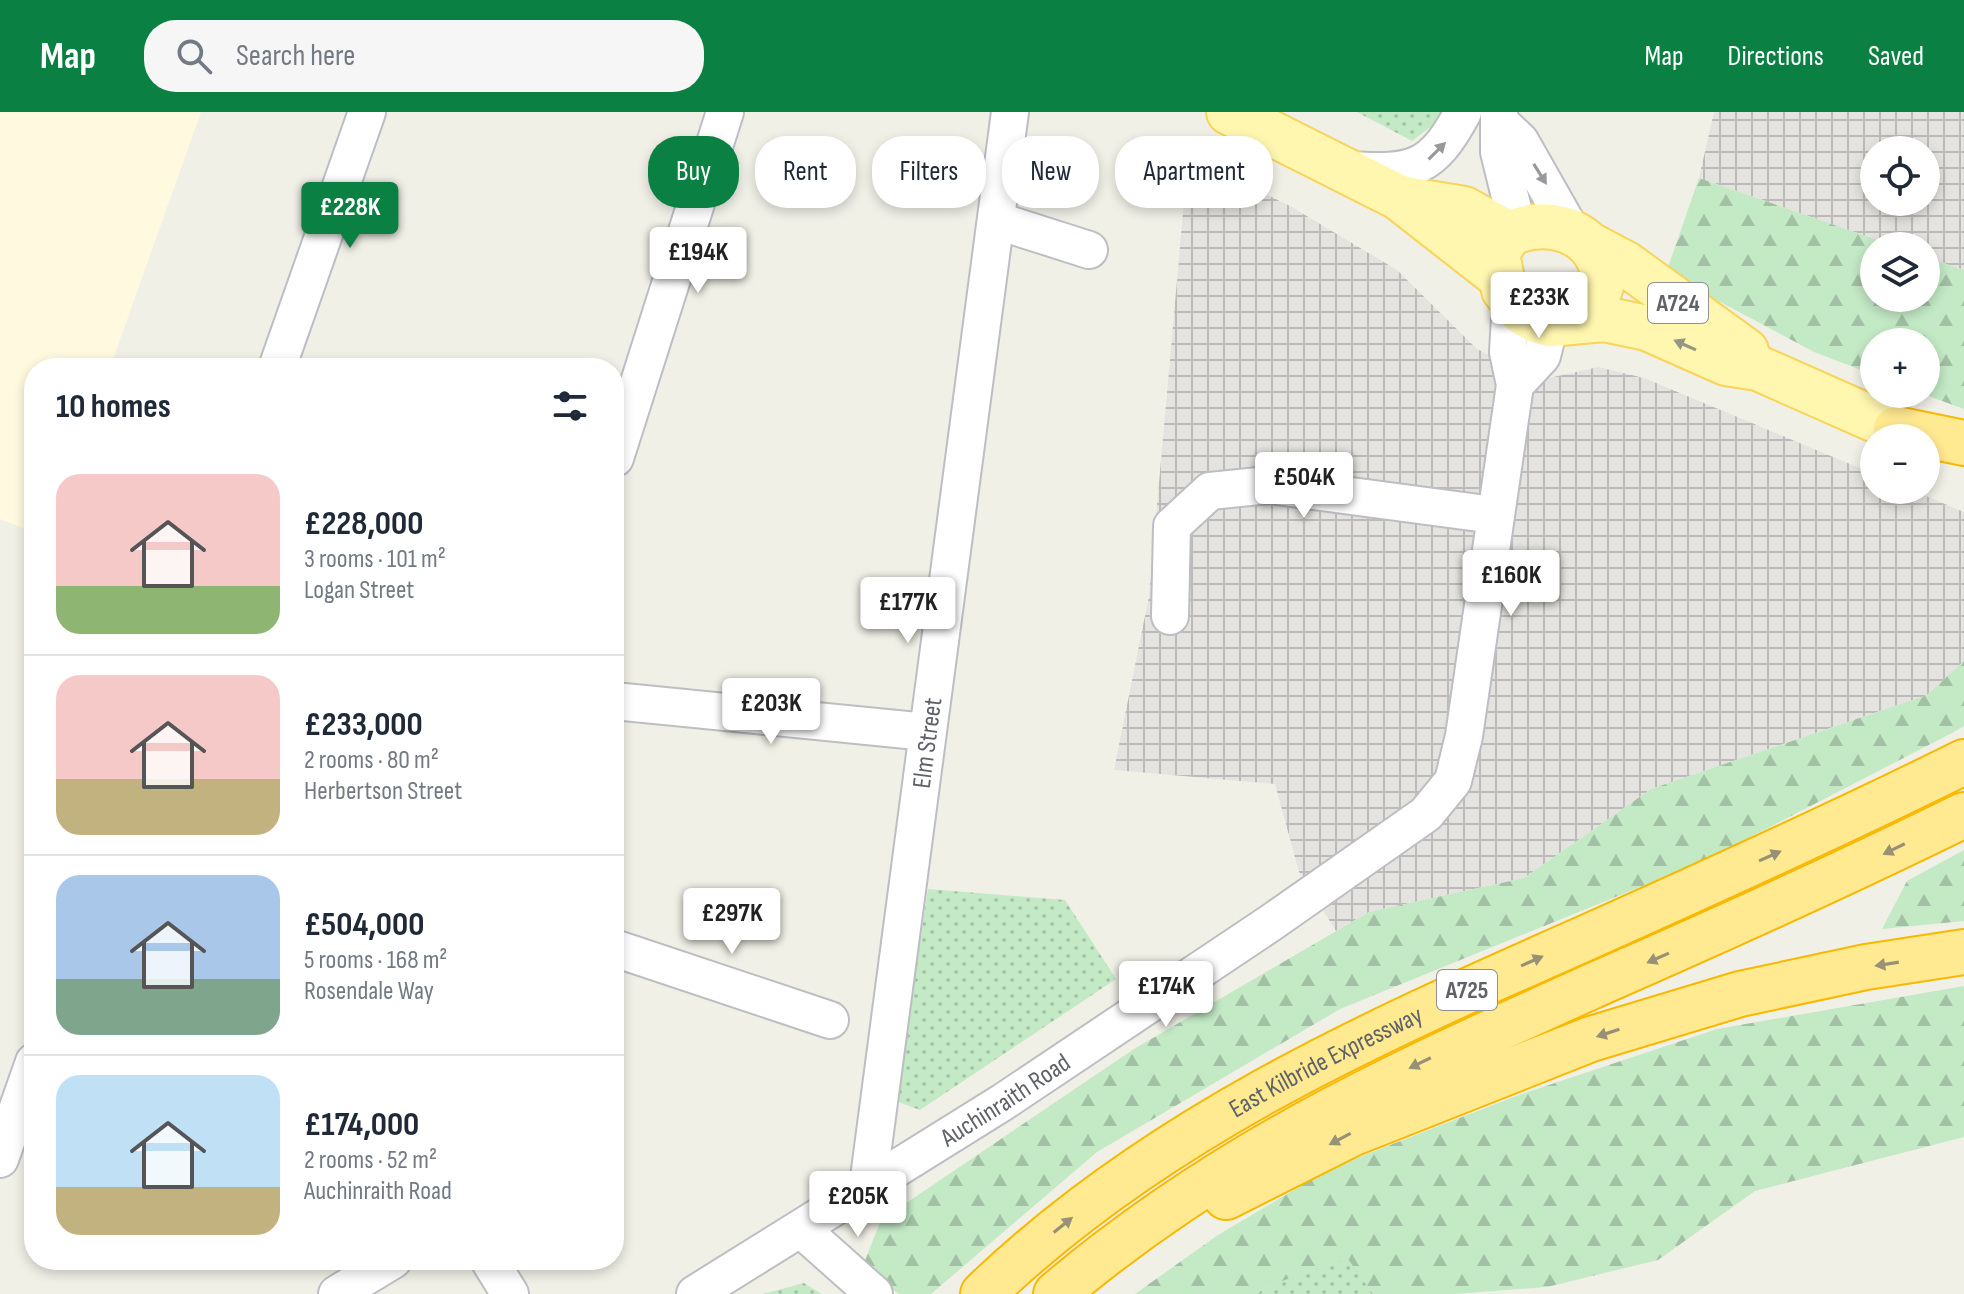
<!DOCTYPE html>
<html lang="en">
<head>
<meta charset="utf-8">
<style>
  :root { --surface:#fff; --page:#f6f6f7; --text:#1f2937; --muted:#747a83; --line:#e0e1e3; --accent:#0b8043 }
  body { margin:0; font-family:"Sofia Sans Condensed",sans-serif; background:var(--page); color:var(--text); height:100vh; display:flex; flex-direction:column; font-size:30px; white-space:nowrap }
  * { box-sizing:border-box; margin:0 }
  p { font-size:26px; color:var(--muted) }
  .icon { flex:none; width:44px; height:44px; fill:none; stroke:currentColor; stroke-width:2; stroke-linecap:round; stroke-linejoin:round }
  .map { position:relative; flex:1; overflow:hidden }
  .details { position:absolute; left:24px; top:246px; width:600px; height:912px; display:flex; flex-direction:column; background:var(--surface); border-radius:32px; box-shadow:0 4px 12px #0003 }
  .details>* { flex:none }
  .top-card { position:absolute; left:648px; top:24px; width:760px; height:72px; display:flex; gap:16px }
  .buttons { position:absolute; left:1860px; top:24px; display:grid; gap:16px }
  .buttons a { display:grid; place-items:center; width:80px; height:80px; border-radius:50%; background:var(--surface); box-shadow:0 4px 12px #0003; font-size:40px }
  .price { position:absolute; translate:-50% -68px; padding:0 18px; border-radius:8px; background:#fff; color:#222; font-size:26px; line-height:52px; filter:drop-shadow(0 2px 4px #0008) }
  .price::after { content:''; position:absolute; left:50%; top:48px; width:24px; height:18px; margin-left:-12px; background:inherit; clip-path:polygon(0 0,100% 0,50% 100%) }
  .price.current { background:var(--accent); color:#fff }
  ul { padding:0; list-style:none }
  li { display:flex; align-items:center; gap:24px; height:200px; padding:0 32px }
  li+li { border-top:2px solid var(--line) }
  li span { display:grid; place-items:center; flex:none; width:224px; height:160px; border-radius:24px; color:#555 }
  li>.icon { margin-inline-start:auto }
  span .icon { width:96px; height:96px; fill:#fffc; stroke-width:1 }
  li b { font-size:34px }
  h2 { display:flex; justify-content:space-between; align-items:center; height:96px; padding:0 32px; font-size:34px }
  .tag { padding:0 28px; border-radius:32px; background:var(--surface); box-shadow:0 4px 12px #0003; font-size:28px; line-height:72px }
  .tag.current { background:var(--accent); color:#fff }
  header { display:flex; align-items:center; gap:48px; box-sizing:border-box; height:112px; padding:0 40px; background:var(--accent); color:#fff }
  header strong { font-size:38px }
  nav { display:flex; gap:44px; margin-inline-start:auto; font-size:28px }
  .search { width:560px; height:72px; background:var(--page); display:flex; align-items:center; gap:20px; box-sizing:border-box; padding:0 28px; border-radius:32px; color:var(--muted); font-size:30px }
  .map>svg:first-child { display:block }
  .commercial { fill:#fff9df }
  .industrial { fill:url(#industrial-grid); fill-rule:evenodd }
  .grass { fill:url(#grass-dots) }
  .forest { fill:url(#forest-firs) }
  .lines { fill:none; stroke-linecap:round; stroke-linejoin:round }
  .minor-casing { stroke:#bcbec3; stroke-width:40 }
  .major-casing { stroke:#f8d45a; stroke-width:48 }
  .highway-casing { stroke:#f9b800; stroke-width:48 }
  .minor { stroke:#fff; stroke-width:36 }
  .major { stroke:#fff6af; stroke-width:44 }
  .highway { stroke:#ffe991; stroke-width:44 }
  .oneway { fill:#97999d }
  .oneway2 { fill:#979681 }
  .oneway3 { fill:#979176 }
  .labels { text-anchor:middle; stroke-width:6; stroke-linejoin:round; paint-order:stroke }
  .shield { fill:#fff; stroke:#8f9195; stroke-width:2 }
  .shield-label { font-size:24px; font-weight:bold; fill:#5f6268 }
  .street-label { font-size:26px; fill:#5f6268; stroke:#fff }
</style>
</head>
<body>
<header>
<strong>Map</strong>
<div class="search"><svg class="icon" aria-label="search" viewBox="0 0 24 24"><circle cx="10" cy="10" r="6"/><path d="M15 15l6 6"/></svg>Search here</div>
<nav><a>Map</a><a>Directions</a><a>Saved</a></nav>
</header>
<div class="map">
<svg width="1964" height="1182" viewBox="0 0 1964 1182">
  <defs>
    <pattern id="industrial-grid" width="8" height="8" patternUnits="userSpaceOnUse" patternTransform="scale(2)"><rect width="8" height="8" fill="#e5e3df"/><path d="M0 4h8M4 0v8" fill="none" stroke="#bdbbb9"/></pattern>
    <pattern id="grass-dots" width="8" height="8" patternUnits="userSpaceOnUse" patternTransform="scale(2)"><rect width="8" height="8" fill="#c3e9c5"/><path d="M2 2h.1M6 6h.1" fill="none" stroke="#a2c0a4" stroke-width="1.8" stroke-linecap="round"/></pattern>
    <pattern id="forest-firs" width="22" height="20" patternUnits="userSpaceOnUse" patternTransform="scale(2)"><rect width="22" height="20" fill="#c3e9c5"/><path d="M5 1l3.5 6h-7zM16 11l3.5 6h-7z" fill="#a2c0a4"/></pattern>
  </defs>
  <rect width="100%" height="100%" fill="#f1f0e7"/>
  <path class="commercial" d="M0,0H201L110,256H34V420L0,407Z"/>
  <g class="industrial">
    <path d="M1714,0H1964V158L1926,145V134H1895L1699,66ZM1874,38H1926V90H1874Z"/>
    <path d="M1188,44L1290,94L1397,158L1477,237L1540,268L1598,255L1644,266L1874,362V378H1912L1964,400V549L1927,583L1651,677L1524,766L1369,800L1336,819L1299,760L1275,672L1114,658L1149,484Z"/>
  </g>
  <g class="grass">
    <path d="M1357,0H1442L1438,9L1412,29Z"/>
    <path d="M928,777L1065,788L1116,867L920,998L896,989Z"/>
    <path d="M1349,1146L1373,1182H1255L1276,1171Z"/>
    <path d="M804,1171L822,1182H763Z"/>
  </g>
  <g class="forest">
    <path d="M1699,66L1895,134H1874V186H1926V145L1964,158V297L1923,282L1926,230H1874V263L1814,240L1666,161Z"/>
    <path d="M1964,549V614L1952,621L1704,749L1340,897L1097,1040L931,1182H899L862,1156L881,1108L1134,937L1369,800L1524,766L1651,677L1927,583Z"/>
    <path d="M1964,738V809L1882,817L1907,769Z"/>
    <path d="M1964,874V1025L1755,1079L1658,1148L1547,1175L1455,1182H1373L1348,1147L1276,1171L1255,1182H1135L1218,1123L1331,1056L1519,983L1717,917Z"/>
  </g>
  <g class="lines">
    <defs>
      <g id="minor">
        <path d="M1499,0V40L1518,117"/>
        <path d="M1502,12L1520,29L1570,117"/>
        <path d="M1349,58C1413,62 1432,58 1463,0"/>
        <path d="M998,109L1089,138"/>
        <path d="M277,256L367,0"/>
        <path d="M1515,273L1542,244L1550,212"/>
        <path d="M615,346L725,0"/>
        <path d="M1170,504L1172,414L1210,379L1269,373L1494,403"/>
        <path d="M614,589L927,620"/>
        <path d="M614,836L830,908"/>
        <path d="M0,1047L34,950"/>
        <path id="s1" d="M868,1073L1010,0"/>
        <path d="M801,1117L874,1182"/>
        <path d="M489,1148L510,1182"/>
        <path d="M337,1182L393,1148"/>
        <path id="s2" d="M695,1182L1003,990L1272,810L1426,702L1453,669L1464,624L1515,273L1508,240L1511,188"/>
      </g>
      <g id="major">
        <path d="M1229,0L1398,85L1499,164"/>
        <path d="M1404,87L1464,97L1509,122"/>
        <path d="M1590,133L1626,152L1746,239"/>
        <path d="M1563,211C1646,175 1583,88 1509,122L1497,141L1504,178L1522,200L1536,208L1550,212L1604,207L1647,216L1726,251L1758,256L1916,326"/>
      </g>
      <g id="highway">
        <path d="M1896,317L1964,331"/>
        <path d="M1226,1085L1351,1022L1591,927L1740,882L1866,855L1964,840"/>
        <path id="s3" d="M983,1182C1153,1018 1366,923 1579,829C1709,771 1837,713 1964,650"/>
        <path d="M1056,1182C1227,1037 1404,959 1606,868C1727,815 1846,761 1964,703"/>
      </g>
    </defs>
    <use href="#minor" class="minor-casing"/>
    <use href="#major" class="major-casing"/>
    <use href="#highway" class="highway-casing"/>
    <use href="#minor" class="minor"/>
    <use href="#major" class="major"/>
    <use href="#highway" class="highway"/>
  </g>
  <defs><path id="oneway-solid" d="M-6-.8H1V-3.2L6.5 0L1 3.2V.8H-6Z" transform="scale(2)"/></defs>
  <g class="oneway">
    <use href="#oneway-solid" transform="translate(1437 39) rotate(-45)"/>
    <use href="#oneway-solid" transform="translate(1540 62) rotate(58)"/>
  </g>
  <use class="oneway2" href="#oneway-solid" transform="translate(1685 233) rotate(-156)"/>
  <g class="oneway3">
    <use href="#oneway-solid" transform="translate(1894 737) rotate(154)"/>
    <use href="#oneway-solid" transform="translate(1770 744) rotate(-24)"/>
    <use href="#oneway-solid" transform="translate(1658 846) rotate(156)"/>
    <use href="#oneway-solid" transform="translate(1532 849) rotate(-24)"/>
    <use href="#oneway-solid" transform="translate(1887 852) rotate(171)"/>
    <use href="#oneway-solid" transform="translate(1608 921) rotate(162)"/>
    <use href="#oneway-solid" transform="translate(1420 951) rotate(154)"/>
    <use href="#oneway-solid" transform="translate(1340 1027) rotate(152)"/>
    <use href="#oneway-solid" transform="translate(1063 1113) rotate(-39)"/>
  </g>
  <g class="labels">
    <g class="shield">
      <rect x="1648" y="171" width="60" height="40" rx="6"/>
      <rect x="1437" y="858" width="60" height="40" rx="6"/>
    </g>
    <g class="shield-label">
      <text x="1678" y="199">A724</text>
      <text x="1467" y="886">A725</text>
    </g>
    <g class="street-label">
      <text dy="9" stroke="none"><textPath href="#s1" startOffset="446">Elm Street</textPath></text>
      <text dy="9" stroke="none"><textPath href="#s3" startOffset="416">East Kilbride Expressway</textPath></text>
      <text dy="9" stroke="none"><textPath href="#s2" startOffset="366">Auchinraith Road</textPath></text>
    </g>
  </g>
</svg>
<div class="buttons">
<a><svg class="icon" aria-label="locate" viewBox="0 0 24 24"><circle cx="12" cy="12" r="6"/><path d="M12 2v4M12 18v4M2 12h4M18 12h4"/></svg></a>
<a><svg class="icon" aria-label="layers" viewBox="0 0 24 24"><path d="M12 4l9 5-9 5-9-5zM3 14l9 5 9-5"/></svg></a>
<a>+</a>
<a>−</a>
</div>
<b class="price current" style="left:350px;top:138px">£228K</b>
<b class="price" style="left:698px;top:183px">£194K</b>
<b class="price" style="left:1539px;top:228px">£233K</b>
<b class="price" style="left:1304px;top:408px">£504K</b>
<b class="price" style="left:1511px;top:506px">£160K</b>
<b class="price" style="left:908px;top:533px">£177K</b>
<b class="price" style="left:771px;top:634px">£203K</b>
<b class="price" style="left:732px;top:844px">£297K</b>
<b class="price" style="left:1166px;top:917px">£174K</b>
<b class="price" style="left:858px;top:1127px">£205K</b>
<div class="top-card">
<a class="tag current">Buy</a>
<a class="tag">Rent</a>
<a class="tag">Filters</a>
<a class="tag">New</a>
<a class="tag">Apartment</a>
</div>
<section class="details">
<h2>10 homes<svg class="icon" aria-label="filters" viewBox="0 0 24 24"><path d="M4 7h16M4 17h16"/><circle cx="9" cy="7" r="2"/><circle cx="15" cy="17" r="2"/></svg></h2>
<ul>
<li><span style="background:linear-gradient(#f6c9c9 70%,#8fb573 0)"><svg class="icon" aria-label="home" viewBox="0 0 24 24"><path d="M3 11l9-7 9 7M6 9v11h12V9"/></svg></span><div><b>£228,000</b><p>3 rooms · 101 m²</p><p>Logan Street</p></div></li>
<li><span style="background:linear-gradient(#f6c9c9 65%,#c2b280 0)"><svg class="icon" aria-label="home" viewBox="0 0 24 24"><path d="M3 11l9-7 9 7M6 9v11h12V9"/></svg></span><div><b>£233,000</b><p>2 rooms · 80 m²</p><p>Herbertson Street</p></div></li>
<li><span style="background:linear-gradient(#a9c7e8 65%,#7fa58c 0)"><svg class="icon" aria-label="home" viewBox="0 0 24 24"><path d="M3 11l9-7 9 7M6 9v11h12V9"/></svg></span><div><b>£504,000</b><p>5 rooms · 168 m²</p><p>Rosendale Way</p></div></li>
<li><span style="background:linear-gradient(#bfe0f5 70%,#c2b280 0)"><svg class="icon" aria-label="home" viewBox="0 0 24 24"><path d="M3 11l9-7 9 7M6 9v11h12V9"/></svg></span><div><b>£174,000</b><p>2 rooms · 52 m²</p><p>Auchinraith Road</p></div></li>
</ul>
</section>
</div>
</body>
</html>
